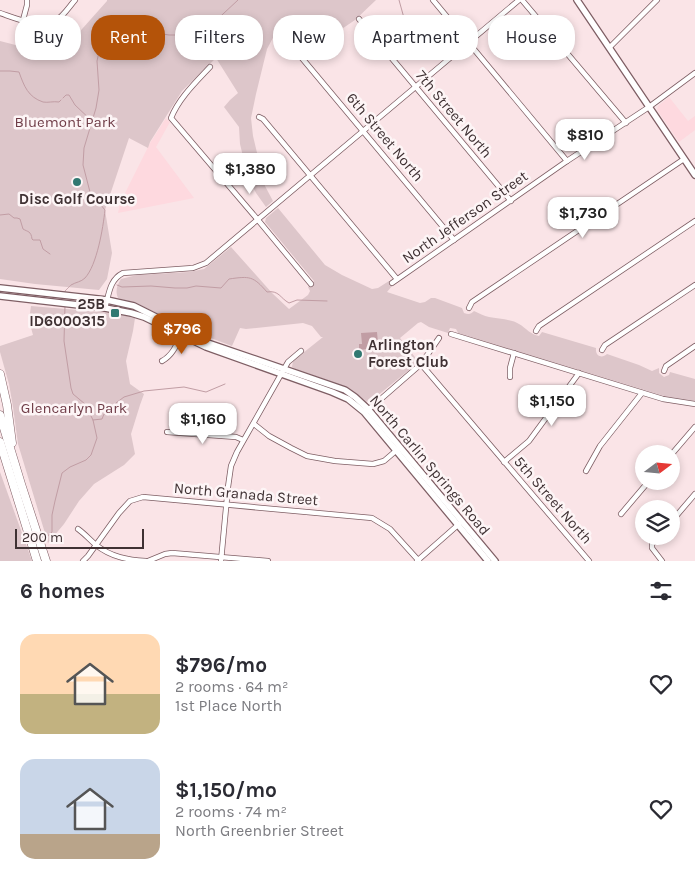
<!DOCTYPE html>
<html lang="en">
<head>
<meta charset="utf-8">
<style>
  :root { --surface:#fff; --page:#f7f7f7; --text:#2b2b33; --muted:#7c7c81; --accent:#b45309 }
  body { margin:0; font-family:Karla,sans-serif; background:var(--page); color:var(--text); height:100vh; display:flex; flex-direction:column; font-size:19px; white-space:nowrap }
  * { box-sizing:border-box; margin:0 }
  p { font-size:16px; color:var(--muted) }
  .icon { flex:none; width:28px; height:28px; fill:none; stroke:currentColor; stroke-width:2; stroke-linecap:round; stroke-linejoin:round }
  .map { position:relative; height:561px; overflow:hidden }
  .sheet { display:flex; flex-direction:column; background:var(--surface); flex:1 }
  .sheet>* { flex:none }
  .hud { position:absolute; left:15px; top:15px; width:665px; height:45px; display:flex; gap:10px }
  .needle { width:32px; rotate:74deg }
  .tools { position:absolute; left:635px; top:445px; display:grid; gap:10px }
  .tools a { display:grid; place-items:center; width:45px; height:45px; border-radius:50%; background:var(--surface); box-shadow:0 2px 8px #0003; font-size:25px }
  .scale { position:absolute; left:15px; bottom:12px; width:129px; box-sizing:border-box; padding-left:5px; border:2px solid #3f3133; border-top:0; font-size:14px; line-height:18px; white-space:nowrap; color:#3f3133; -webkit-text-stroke:4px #fdf5f6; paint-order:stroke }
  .price { position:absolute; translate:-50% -42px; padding:0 11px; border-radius:10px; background:#fff; color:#222; font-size:16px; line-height:32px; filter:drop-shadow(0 1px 2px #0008) }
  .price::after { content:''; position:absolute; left:50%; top:30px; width:15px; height:11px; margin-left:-8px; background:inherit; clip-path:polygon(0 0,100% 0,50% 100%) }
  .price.current { background:var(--accent); color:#fff }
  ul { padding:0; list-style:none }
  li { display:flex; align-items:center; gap:15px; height:125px; padding:0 20px }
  li span { display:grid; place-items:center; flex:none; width:140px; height:100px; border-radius:15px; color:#555 }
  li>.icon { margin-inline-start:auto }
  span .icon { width:60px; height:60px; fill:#fffc; stroke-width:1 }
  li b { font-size:21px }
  h2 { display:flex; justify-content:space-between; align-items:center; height:60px; padding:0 20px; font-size:21px }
  .chip { padding:0 18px; border-radius:20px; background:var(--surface); box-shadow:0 2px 8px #0003; font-size:18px; line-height:45px }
  .chip.current { background:var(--accent); color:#fff }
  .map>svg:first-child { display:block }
  .built { fill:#fed9df }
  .green { fill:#ddc6ca }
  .water { fill:#c19da4 }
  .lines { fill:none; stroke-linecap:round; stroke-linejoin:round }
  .stream { stroke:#c19da4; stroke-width:1 }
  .street-casing { stroke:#7e5e64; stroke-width:6 }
  .secondary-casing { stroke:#7e5e64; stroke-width:8 }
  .highway-casing { stroke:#7e5e64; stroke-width:9 }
  .street { stroke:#fff; stroke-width:4.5 }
  .secondary { stroke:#fff; stroke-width:5.5 }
  .highway { stroke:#fff; stroke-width:8 }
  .poi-dot { fill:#317871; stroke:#fdf5f6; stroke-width:2 }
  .labels { text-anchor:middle; stroke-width:5; stroke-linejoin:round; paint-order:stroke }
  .street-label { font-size:15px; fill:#3f3133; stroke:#fdf5f6 }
  .park-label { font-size:15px; fill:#6f3c47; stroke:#fdf5f6 }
  .poi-label { font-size:15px; font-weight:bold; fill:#3f3133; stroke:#fdf5f6 }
</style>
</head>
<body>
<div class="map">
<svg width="695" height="561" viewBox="0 0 695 561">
  <rect width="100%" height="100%" fill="#fae4e7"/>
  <g class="built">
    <path d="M669,97L688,121L695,116V130L679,142L657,110L658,106Z"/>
    <path d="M166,118L170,122L156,147L194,198L118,213L120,203L150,143Z"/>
  </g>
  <g class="green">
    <path d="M107,0H376L355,20L305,54L286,30L276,32L267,49L256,94L251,118L253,136L265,186L273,201L266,207L256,193L248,177L240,144L239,127L224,107L230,100L238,93L216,58L182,91L150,142L148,148L129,138L105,210L112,253L107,279L99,290L35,284L0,279V41L58,56L107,1Z"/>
    <path d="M278,208L325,265L342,275L372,289L378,288L389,281L392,286L387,292L420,303L425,302L431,298H435L462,308L464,313C469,315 471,314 474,311C479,313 484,316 489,317C498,319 512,319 519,324C526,328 531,335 539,336L542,332L596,348C595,356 602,359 607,354L639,365L652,371L659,368V373L664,377L669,375L670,372L695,379V401L664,396L458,333L456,329L450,328L448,333L429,327L421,322L418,323L400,338L418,361L409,370L371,401L367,402C347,384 320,378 295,369L292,367L293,361L323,337H321L312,326L303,323L246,329L240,328L232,346L192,331L138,304L118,298C115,291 117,285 121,279L137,275L189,272L204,269L231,247L272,293L289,309L308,295L310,291L308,287L314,281L265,222L266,218Z"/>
    <path d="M31,306L113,313L135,318L133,331L126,361L130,384L144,394L140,405L131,434L135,454L124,465L94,484L79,501L64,524L48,543L18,444L13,407L9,384L0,352V346L33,335L29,320Z"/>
    <path d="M0,472L32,561H0Z"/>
  </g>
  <path class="water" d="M377,332L378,343H368V349L359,350V344H362L361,333Z"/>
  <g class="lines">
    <g class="stream">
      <path d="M399,0L404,18"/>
      <path d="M0,71H10L19,72C24,86 28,97 43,102C48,103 53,101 59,102L61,100"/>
      <path d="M63,98L66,95H69L75,105L93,122"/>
      <path d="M0,215L9,214L14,218H17L20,219L23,229C28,232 31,231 32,239L33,240H40L43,249L50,254"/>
      <path d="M117,285L122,287L151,286L175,288H187L196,286L221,288L229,279C250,276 253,276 267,292C279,290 280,298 289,303L297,300L327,301"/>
      <path d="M65,292V291C66,290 71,285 71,285C76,282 81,282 85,278C97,265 103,228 105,210L90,192L83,165L84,148L96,108L99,90L97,61L99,52L109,43L122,38L139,34L156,33L169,35H184L201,31L209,27L238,0"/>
      <path d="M93,420L102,419L104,414L111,413L116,403L124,397L144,391L184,387L206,392L225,384"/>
      <path d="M42,541L52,532V515L55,501L62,473L70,467L86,460L91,455L97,438L93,420L85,404L73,394L71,388L64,341L65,306"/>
    </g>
    <defs>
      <g id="street">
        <path d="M433,0L567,161"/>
        <path d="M522,0L626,123"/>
        <path d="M0,13C15,18 40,29 55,21C63,17 69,7 75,0"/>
        <path d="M359,19L511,201"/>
        <path d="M23,20L27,5V0"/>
        <path d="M610,47L657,0"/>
        <path d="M296,51L454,240"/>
        <path d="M210,67C196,82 179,98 171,118L258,220L311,284"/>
        <path d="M259,117L263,119L397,279"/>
        <path d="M392,283L567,161L649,107L695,73"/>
        <path d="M105,308C109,295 109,280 123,273L193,268L206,263C311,176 414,87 519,0"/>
        <path d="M469,308L472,302L684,159"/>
        <path d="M536,331L539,326L695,221"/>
        <path d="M451,334L663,399L695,404"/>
        <path d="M602,350L605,345L695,285"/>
        <path d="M162,361C173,355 177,344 182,333"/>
        <path d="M421,364L589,561"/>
        <path d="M664,371L666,366L695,346"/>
        <path d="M510,377V368L514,353"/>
        <path d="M366,411L374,405L421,364L439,338"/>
        <path d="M254,424L269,436L291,448L307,456L335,461L373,464L384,461L398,449"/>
        <path d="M167,432L236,437L243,440"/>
        <path d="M671,455L695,427"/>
        <path d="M504,462L529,441L579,373"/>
        <path d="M586,471L600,446L642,393"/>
        <path d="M621,514L649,481"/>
        <path d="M671,522L695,494"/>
        <path d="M78,529C85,534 90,540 96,545C111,557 128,560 146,561"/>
        <path d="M659,536L652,544V548L662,561"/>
        <path d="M83,561L88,556L119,513L130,501L143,497L372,518L390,529L419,561"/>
        <path d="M148,561L165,554L172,553L268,561"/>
        <path d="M221,561L228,487L231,466L237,452L288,362L301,351"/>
        <path d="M417,561L459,524"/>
      </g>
      <g id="secondary">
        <path d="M577,0L695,175"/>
        <path d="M0,288L107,300L134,306L208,343L345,390L355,397L368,409L495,561"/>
        <path d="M0,296L105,308L131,313L144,317L206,347L332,392L348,399L364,412L488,561"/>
      </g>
      <g id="highway">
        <path d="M0,374L7,405L12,443"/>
        <path d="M0,415L21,484L46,561"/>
        <path d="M0,442L37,561"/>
      </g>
    </defs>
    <use href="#street" class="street-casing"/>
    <use href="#secondary" class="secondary-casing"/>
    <use href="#highway" class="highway-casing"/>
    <use href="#street" class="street"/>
    <use href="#secondary" class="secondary"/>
    <use href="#highway" class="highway"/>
  </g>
  <g class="poi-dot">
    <circle cx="77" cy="182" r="5"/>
    <rect x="110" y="308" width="10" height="10" rx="2.5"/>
    <circle cx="358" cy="354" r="5"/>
  </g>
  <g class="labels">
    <g class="street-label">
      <text transform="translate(454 114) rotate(50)" y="5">7th Street North</text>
      <text transform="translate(385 137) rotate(50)" y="5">6th Street North</text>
      <text transform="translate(465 217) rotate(-35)" y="5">North Jefferson Street</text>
      <text transform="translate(430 465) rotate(50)" y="5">North Carlin Springs Road</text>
      <text transform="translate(246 494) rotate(5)" y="5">North Granada Street</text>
      <text transform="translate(553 500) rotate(49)" y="5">5th Street North</text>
    </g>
    <g class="park-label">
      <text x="65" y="127">Bluemont Park</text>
      <text x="74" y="413">Glencarlyn Park</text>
    </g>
    <g class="poi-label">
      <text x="77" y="204">Disc Golf Course</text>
      <text x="105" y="309" text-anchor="end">25B<tspan x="105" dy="17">ID6000315</tspan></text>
      <text x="368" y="350" text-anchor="start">Arlington<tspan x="368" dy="17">Forest Club</tspan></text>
    </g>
  </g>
</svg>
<div class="tools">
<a><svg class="needle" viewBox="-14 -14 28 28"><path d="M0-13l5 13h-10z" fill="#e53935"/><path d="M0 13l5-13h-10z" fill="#7c7c81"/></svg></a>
<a><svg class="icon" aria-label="layers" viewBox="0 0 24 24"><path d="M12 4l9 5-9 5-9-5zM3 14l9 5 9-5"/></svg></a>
</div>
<div class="scale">200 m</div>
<b class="price" style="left:585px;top:161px">$810</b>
<b class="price" style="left:250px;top:195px">$1,380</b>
<b class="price" style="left:583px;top:239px">$1,730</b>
<b class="price current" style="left:182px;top:355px">$796</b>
<b class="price" style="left:552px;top:427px">$1,150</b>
<b class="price" style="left:203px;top:445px">$1,160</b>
<div class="hud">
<a class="chip">Buy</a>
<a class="chip current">Rent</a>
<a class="chip">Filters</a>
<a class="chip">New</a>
<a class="chip">Apartment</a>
<a class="chip">House</a>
</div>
</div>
<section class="sheet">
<h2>6 homes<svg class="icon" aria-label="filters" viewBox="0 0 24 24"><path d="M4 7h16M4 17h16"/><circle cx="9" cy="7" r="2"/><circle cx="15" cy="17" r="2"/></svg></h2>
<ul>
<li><span style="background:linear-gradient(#ffd9b3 60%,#c2b280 0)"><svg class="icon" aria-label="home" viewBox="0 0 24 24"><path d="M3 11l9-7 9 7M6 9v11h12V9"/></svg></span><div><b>$796/mo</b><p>2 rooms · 64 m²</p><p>1st Place North</p></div><svg class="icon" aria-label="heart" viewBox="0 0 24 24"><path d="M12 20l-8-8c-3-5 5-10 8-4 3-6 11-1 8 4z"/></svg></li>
<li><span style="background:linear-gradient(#c9d6e8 75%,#b9a48a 0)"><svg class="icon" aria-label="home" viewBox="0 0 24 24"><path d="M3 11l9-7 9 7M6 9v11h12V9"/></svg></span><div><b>$1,150/mo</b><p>2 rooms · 74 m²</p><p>North Greenbrier Street</p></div><svg class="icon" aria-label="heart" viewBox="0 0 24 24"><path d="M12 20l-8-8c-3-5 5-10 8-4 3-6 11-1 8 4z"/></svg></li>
</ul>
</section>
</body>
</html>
